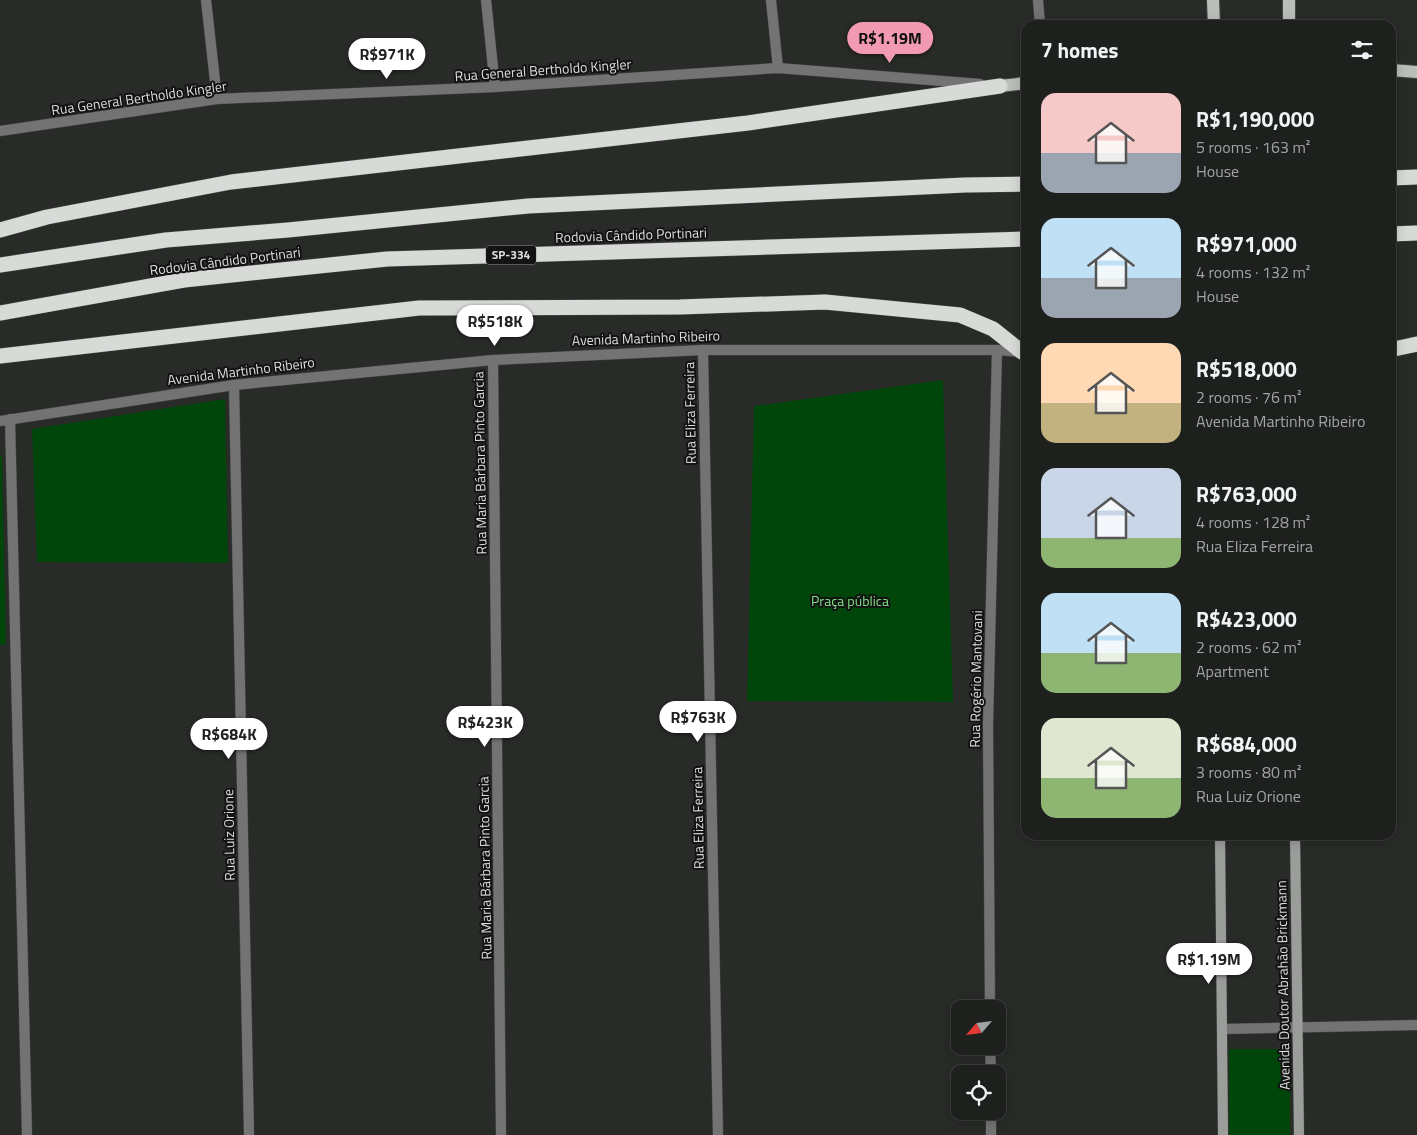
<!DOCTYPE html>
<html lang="en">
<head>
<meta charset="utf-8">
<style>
  :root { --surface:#1e201e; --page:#2b2d2b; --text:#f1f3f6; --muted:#a1a3a4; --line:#3c3e3c; --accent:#f19ab2 }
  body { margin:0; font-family:"Titillium Web",sans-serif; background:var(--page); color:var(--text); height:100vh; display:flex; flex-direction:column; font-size:19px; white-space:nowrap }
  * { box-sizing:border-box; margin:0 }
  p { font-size:16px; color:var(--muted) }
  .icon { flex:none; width:28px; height:28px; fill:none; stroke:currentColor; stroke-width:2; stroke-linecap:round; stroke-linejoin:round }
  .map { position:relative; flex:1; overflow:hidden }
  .details { position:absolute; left:1021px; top:20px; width:375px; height:820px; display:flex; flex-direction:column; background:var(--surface); border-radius:15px; box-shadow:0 2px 12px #0003,0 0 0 1px var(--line) }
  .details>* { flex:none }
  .needle { width:32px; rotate:242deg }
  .buttons { position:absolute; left:951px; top:1000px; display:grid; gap:10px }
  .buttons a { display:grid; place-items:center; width:55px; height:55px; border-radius:10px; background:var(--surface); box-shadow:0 2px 12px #0003,0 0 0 1px var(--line); font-size:25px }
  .price { position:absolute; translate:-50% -42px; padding:0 11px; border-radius:18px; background:#fff; color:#222; font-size:16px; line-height:32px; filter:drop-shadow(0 1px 2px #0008) }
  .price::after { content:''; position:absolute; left:50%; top:30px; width:15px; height:11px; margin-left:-8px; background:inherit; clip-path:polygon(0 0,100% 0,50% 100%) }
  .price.on { background:var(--accent); color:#111 }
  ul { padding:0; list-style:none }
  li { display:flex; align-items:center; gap:15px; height:125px; padding:0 20px }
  li span { display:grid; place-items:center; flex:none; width:140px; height:100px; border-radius:15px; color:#555 }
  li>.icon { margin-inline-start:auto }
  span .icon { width:60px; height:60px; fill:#fffc; stroke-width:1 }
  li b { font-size:21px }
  h2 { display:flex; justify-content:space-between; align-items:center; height:60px; padding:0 20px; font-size:21px }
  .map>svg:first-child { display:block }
  .green { fill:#00450a }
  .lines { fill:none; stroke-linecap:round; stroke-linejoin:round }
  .minor-casing { stroke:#454845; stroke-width:11 }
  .tertiary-casing { stroke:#454845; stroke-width:11 }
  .secondary-casing { stroke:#454845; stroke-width:11 }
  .primary-casing { stroke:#454845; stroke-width:14 }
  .motorway-casing { stroke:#454845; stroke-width:16 }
  .minor { stroke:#727372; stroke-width:10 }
  .tertiary { stroke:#727372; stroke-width:10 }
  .secondary { stroke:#9b9d9b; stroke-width:10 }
  .primary { stroke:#babdba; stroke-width:12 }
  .motorway { stroke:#d7dad7; stroke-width:15 }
  .labels { text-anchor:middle; stroke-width:4; stroke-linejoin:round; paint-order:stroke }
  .shield { fill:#121312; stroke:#9fa19f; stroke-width:1 }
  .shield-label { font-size:12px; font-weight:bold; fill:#dcdedc }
  .street-label { font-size:14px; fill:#dcdedc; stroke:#121312 }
  .park-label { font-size:14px; fill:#80df84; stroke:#121312 }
</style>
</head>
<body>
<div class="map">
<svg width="1417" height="1135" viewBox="0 0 1417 1135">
  <rect width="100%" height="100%" fill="#282b28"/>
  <g class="green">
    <path d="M943,380L953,702L747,701L754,406Z"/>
    <path d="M225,399L228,563L37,562L32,429Z"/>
    <path d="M0,455L2,456L6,644L0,645Z"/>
    <rect x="1229" y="1049" width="61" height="86"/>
  </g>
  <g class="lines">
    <defs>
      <g id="minor">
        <path d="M206,0L217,99"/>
        <path d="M486,0L495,87"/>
        <path d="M771,0L778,68"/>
        <path d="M1038,0L1040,25"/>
        <path d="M703,350L718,1135"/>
        <path d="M493,360L501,1135"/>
        <path d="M234,385L249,1135"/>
        <path d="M10,419L27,1135"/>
        <path d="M990,1009L988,725L997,350"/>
        <path d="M990,1046L991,1074"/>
        <path d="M991,1111V1135"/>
      </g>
      <g id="tertiary">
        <path d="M0,131L217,99L495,87L778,68L980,84"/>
        <path d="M0,421L234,385L493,360L703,350H997L1021,352"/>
        <path d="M1222,1029L1417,1025"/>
      </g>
      <g id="secondary">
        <path d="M1220,835L1223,1135"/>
        <path d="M1295,835L1299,1135"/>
      </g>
      <g id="primary">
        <path d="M1213,0L1214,25"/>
        <path d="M1289,25V0"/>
        <path d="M1391,70L1417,72"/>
        <path d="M1000,86L1026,83"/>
      </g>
      <g id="motorway">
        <path d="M1391,178L1417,177"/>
        <path d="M0,230L47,217L231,182L748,123L1000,86"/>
        <path d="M1391,234L1417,233"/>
        <path d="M0,265L166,240L288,230L528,206L965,185L1026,184"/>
        <path d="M0,313L184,280L387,259L1026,239"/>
        <path d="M1394,349L1417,344"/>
        <path d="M0,356L419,308L680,307L825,302L960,315L993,329L1022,352"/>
      </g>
    </defs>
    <use href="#minor" class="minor-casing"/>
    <use href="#tertiary" class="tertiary-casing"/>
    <use href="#secondary" class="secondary-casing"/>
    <use href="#primary" class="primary-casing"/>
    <use href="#motorway" class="motorway-casing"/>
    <use href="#minor" class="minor"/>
    <use href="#tertiary" class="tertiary"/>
    <use href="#secondary" class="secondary"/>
    <use href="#primary" class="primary"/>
    <use href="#motorway" class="motorway"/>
  </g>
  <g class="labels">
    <rect class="shield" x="486" y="245.5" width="50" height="19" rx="4"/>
    <g class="shield-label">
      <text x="511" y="259">SP-334</text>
    </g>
    <g class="street-label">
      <text transform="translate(543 70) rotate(-4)" y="5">Rua General Bertholdo Kingler</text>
      <text transform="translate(139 98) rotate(-8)" y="5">Rua General Bertholdo Kingler</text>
      <text transform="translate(631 235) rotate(-2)" y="5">Rodovia Cândido Portinari</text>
      <text transform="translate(225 261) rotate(-7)" y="5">Rodovia Cândido Portinari</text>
      <text transform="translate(646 338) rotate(-2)" y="5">Avenida Martinho Ribeiro</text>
      <text transform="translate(241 371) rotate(-7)" y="5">Avenida Martinho Ribeiro</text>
      <text transform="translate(690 413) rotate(-91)" y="5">Rua Eliza Ferreira</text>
      <text transform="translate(480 463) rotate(-91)" y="5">Rua Maria Bárbara Pinto Garcia</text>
      <text transform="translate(976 679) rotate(-89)" y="5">Rua Rogério Mantovani</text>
      <text transform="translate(698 818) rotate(-91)" y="5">Rua Eliza Ferreira</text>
      <text transform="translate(229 835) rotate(-91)" y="5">Rua Luiz Orione</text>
      <text transform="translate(485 868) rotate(-91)" y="5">Rua Maria Bárbara Pinto Garcia</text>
      <text transform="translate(1283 985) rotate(-91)" y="5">Avenida Doutor Abrahão Brickmann</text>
    </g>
    <g class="park-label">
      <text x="850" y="606">Praça pública</text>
    </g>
  </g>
</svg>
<div class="buttons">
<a><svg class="needle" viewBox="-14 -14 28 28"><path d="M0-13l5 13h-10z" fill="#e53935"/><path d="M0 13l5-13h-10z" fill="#a1a3a4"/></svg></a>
<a><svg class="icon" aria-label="locate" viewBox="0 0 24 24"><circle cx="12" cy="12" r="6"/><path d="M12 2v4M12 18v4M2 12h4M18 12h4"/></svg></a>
</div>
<b class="price on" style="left:890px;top:64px">R$1.19M</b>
<b class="price" style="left:387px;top:80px">R$971K</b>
<b class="price" style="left:495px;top:347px">R$518K</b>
<b class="price" style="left:698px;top:743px">R$763K</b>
<b class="price" style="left:485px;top:748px">R$423K</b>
<b class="price" style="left:229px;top:760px">R$684K</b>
<b class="price" style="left:1209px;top:985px">R$1.19M</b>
<section class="details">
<h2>7 homes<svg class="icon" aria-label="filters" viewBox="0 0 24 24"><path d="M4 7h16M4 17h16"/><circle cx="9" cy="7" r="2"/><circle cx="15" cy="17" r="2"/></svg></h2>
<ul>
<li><span style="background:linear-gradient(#f6c9c9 60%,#9aa5b1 0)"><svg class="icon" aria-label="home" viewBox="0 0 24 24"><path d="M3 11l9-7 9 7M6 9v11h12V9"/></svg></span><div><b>R$1,190,000</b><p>5 rooms · 163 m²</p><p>House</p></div></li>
<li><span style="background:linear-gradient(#bfe0f5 60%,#9aa5b1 0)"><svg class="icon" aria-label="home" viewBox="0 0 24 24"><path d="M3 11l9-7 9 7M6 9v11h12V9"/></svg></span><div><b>R$971,000</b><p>4 rooms · 132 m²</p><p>House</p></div></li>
<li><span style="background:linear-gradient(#ffd9b3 60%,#c2b280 0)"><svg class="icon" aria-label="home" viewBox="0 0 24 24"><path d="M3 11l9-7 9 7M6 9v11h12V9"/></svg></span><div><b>R$518,000</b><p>2 rooms · 76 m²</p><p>Avenida Martinho Ribeiro</p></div></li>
<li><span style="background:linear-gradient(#c9d6e8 70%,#8fb573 0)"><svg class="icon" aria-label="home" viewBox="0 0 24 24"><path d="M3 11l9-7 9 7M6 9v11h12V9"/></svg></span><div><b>R$763,000</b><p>4 rooms · 128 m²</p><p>Rua Eliza Ferreira</p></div></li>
<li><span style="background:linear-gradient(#bfe0f5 60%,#8fb573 0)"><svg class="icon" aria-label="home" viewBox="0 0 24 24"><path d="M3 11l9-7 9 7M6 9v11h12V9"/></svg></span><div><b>R$423,000</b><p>2 rooms · 62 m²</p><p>Apartment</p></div></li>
<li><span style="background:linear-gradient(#dfe7d0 60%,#8fb573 0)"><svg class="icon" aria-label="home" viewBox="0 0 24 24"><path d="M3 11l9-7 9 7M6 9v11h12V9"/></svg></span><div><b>R$684,000</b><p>3 rooms · 80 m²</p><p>Rua Luiz Orione</p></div></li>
</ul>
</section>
</div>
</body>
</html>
